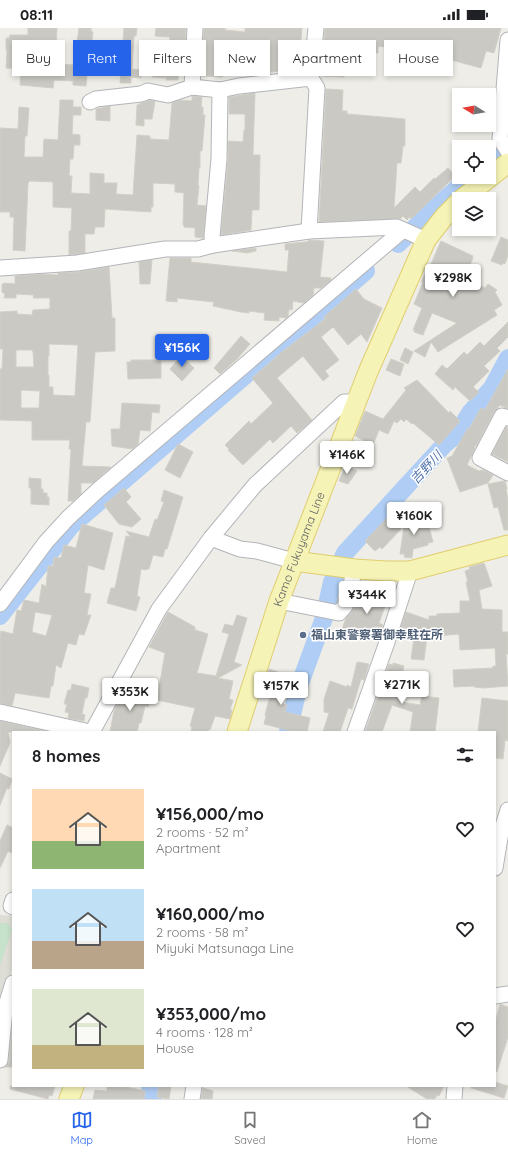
<!DOCTYPE html>
<html lang="en">
<head>
<meta charset="utf-8">
<style>
  :root { --surface:#fff; --page:#f2f2f2; --text:#202124; --muted:#757577; --line:#e0e0e0; --accent:#2563eb }
  body { margin:0; font-family:Quicksand,"Noto Sans JP",sans-serif; background:var(--page); color:var(--text); height:100vh; display:flex; flex-direction:column; font-size:15px; white-space:nowrap }
  * { box-sizing:border-box; margin:0 }
  p { font-size:13px; color:var(--muted) }
  .icon { flex:none; width:22px; height:22px; fill:none; stroke:currentColor; stroke-width:2; stroke-linecap:round; stroke-linejoin:round }
  .map { position:relative; flex:1; overflow:hidden }
  .side { position:absolute; left:12px; top:703px; width:484px; height:356px; display:flex; flex-direction:column; background:var(--surface); border-radius:0px; box-shadow:0 2px 6px #0003 }
  .side>* { flex:none }
  .guide { position:absolute; left:12px; top:12px; width:484px; height:36px; display:flex; gap:8px }
  .needle { width:26px; rotate:281deg }
  .controls { position:absolute; left:452px; top:60px; display:grid; gap:8px }
  .controls a { display:grid; place-items:center; width:44px; height:44px; border-radius:0px; background:var(--surface); box-shadow:0 2px 6px #0003; font-size:20px }
  .price { position:absolute; translate:-50% -34px; padding:0 9px; border-radius:4px; background:#fff; color:#222; font-size:13px; line-height:26px; filter:drop-shadow(0 1px 2px #0008) }
  .price::after { content:''; position:absolute; left:50%; top:24px; width:12px; height:9px; margin-left:-6px; background:inherit; clip-path:polygon(0 0,100% 0,50% 100%) }
  .price.active { background:var(--accent); color:#fff }
  ul { padding:0; list-style:none }
  li { display:flex; align-items:center; gap:12px; height:100px; padding:0 20px }
  li span { display:grid; place-items:center; flex:none; width:112px; height:80px; border-radius:0px; color:#555 }
  li>.icon { margin-inline-start:auto }
  span .icon { width:48px; height:48px; fill:#fffc; stroke-width:1 }
  li b { font-size:17px }
  h2 { display:flex; justify-content:space-between; align-items:center; height:48px; padding:0 20px; font-size:17px }
  .tag { padding:0 14px; border-radius:0px; background:var(--surface); box-shadow:0 2px 6px #0003; font-size:14px; line-height:36px }
  .tag.active { background:var(--accent); color:#fff }
  .status { display:flex; justify-content:space-between; align-items:center; height:28px; padding:0 20px; background:var(--surface); direction:ltr }
  .status svg { height:11px; fill:currentColor }
  .tab-bar { display:flex; justify-content:space-around; align-items:center; height:56px; border-top:1px solid var(--line); background:var(--surface); font-size:11px; color:var(--muted) }
  .tab-bar a { display:grid; justify-items:center; gap:2px }
  .tab-bar .active { color:var(--accent) }
  .map>svg:first-child { display:block }
  .education { fill:#deddd5 }
  .green { fill:#c6e2ca }
  .lines { fill:none; stroke-linecap:round; stroke-linejoin:round }
  .river { stroke:#b0cef5; stroke-width:18 }
  .building { fill:#cac9c3; stroke:#d2d0c6; fill-rule:evenodd }
  .minor-casing { stroke:#b3b5b9; stroke-width:17 }
  .major-casing { stroke:#e0ce6e; stroke-width:21 }
  .minor { stroke:#fff; stroke-width:15 }
  .major { stroke:#f5f3b5; stroke-width:19 }
  .service-dot { fill:#5c6f8a; stroke:#fff; stroke-width:1.5 }
  .labels { text-anchor:middle; stroke-width:3; stroke-linejoin:round; paint-order:stroke }
  .street-label { font-size:12px; fill:#5e6065; stroke:#fff }
  .service-label { font-size:12px; font-weight:bold; fill:#4e5e75; stroke:#fff; text-anchor:start }
  .water-label { font-size:13px; font-style:italic; fill:#5374ad; stroke:#fff }
</style>
</head>
<body>
<div class="status"><b>08:11</b><svg viewBox="0 0 49 12"><path d="M0 12V9h3v3zM5 12V6h3v6zM10 12V3h3v9zM15 12V0h3v12zM26 1h20v11H26zM47 4h2v5h-2z"/></svg></div>
<div class="map">
<svg width="508" height="1071" viewBox="0 0 508 1071">
  <rect width="100%" height="100%" fill="#eeede7"/>
  <path class="education" d="M0,887L13,888V939L6,958L0,968Z"/>
  <path class="green" d="M0,895H7L12,901L0,937Z"/>
  <g class="lines">
    <g class="river">
      <path d="M489,133L501,122"/>
      <path d="M398,216L435,180L470,149"/>
      <path d="M0,588L71,498L366,243"/>
      <path d="M288,704L298,661L324,590L332,554L345,525L444,417L457,406L470,385L492,360L508,330"/>
      <path d="M150,1058L153,1071"/>
    </g>
  </g>
  <g class="building">
    <path d="M28,0H57L56,21H59L58,36L74,37L79,0H91V3L93,4L90,26H89L86,58L73,57V53L54,52L53,60L20,57L21,41L6,40L7,22H6V10H9L10,7H28Z"/>
    <path d="M124,0H137L136,8H134L132,41L142,42L141,50L131,49V55H120Z"/>
    <path d="M156,0H186L184,34L180,33L178,52H166L167,50L152,49L153,32L168,33L170,9L155,8Z"/>
    <path d="M204,0H225V2L245,4V0H302L300,23H302L301,42L270,44V46L259,47L227,43V44H223L222,49L202,48Z"/>
    <path d="M325,0H501L494,25L486,23L481,40L425,25L426,22L395,18V20L378,18V25L349,23L344,49L322,48Z"/>
    <path d="M326,61L343,62L342,83H347V86L405,91V118H403L401,135H397L394,180L415,159L420,164L434,150L435,151L448,140L455,148L411,191L410,189L407,192L403,188L400,191L319,194Z"/>
    <path d="M255,65L253,125V127H260L259,182H252L251,202L221,207L228,132V113L243,114L244,102H245V86H229V69Z"/>
    <path d="M192,68L202,69L201,79H203V87H205L202,123H200V140H199L198,157L199,158L197,177L206,178L203,210L195,209V200L184,199V197H183L184,165L175,164V156L153,155V179H151V184L105,181L104,199H95L94,206H85V225L69,227V203H71L72,180L53,179V154L30,153L28,155L25,223L13,222L14,189H10V184H0V100L18,101L19,79L29,80L27,108H25L24,129H43L44,111L58,112L60,72H73V79H81V87H73L72,106L80,107V117H74L73,131H70L69,148H72L71,165L90,166V145L104,146V155H117L116,166L133,167L137,107L150,108V111L169,112L172,75L180,72L192,73Z"/>
    <path d="M149,72L155,73L152,91H144V98L136,97L137,77Z"/>
    <path d="M110,78V93L96,92V81Z"/>
    <path d="M501,209L508,212V227L505,236L503,235L502,237L491,233Z"/>
    <path d="M310,212L324,213L320,249L331,250V252L321,260H314L313,267L304,275L293,273L292,282L289,281L288,288L286,290L279,289V293L264,292L265,285L249,283V285L241,284L213,278L214,274L177,270V274L166,273L170,230H191V234L287,244L289,222H285V216L306,214Z"/>
    <path d="M441,213L473,228L472,230H473L464,250L485,260L488,256L497,262L495,264L502,277L494,282L497,287L438,324L431,314L425,329L414,323L457,295L432,285L423,307L414,304L415,302H413L422,280L414,276L423,254H421L427,242L428,243Z"/>
    <path d="M256,220V223L247,225L232,223Z"/>
    <path d="M152,232L150,256H140L139,234Z"/>
    <path d="M109,239L112,290H115V323L95,324L90,394H86L82,438L111,439L93,455H81V466L73,473H68L71,421H69L70,412H32V393L0,392V341H2L3,321H0V284L17,283V286L32,287L33,282L50,281V270H33L34,267L16,266V270H4L5,266L2,264V256H4V255L15,256V248L41,246L58,247V245L78,244ZM49,316L78,317L75,368L53,367V359H49V347H48V328H49ZM16,322H32V323H33L34,339H16ZM21,362L40,363L39,380H21Z"/>
    <path d="M356,261L364,271L382,280L367,314L361,306L348,317L333,299L321,309L339,332L325,343L329,348L323,353L303,328L277,350L312,392L297,405L291,398L273,415L270,411L243,437L228,422L229,421L225,417L249,393L251,396L273,375L252,350L282,324L325,291L324,289Z"/>
    <path d="M508,294V309L497,320L500,323L484,338L489,343L473,359L479,364L470,373L455,359L453,362L435,346L442,337L447,341L464,324L467,327L480,314L484,318Z"/>
    <path d="M241,308L250,316L237,331L220,346L214,340Z"/>
    <path d="M405,320L413,324L408,336L400,332Z"/>
    <path d="M181,328L194,340L182,353L170,341Z"/>
    <path d="M391,331L404,336L400,348L386,342Z"/>
    <path d="M131,332H156V333H161V350L128,351L127,334H131Z"/>
    <path d="M508,341V381L500,377L494,384L476,418L474,417L475,420L467,437L479,443L483,442L493,447L488,455L460,464L447,430L452,428L468,400L469,401L481,380L485,382Z"/>
    <path d="M417,352L449,385L450,383L460,393L439,417L413,395L412,396L406,391L404,394L401,391L397,395L394,393L388,406L379,402L373,417L355,408L365,383L383,391L406,362L404,360Z"/>
    <path d="M122,375L160,377L159,385L152,384L150,403L140,402L138,416L132,421L112,418L111,401H120Z"/>
    <path d="M506,399L508,400V434L492,426Z"/>
    <path d="M178,416L193,424L180,450L165,442Z"/>
    <path d="M345,438L357,443L348,456L339,453Z"/>
    <path d="M29,450L41,451V461H43V465H47V469H49V477L31,476V460H29Z"/>
    <path d="M504,453H505L507,461H506L508,472V502H504L498,479L494,480L488,456Z"/>
    <path d="M124,460L131,469L126,474L141,491L132,499L119,496L104,477Z"/>
    <path d="M164,462L183,469L167,521H165L163,529L153,527L149,541H147V542L141,541L137,568L140,569L136,583L107,575L111,560H115L126,508L131,509L126,503L149,509L155,491L157,492L164,474L161,473Z"/>
    <path d="M412,483L418,488L410,499L428,495L433,514L428,515V517L413,521L412,530L404,529L405,526H400L405,492Z"/>
    <path d="M388,489L401,501L382,521L380,519L375,523L365,513Z"/>
    <path d="M82,496L113,505L104,542L88,537L84,565L91,566L87,587H91L84,607L79,606L76,617L68,615L61,640L56,637L53,658H51L49,670L15,665L12,678L0,675V609L1,603L13,606L17,582L21,583L24,572L39,575L42,556L46,559L48,538H53L54,529L61,530L64,517L76,520ZM35,584L52,587L46,608L32,604Z"/>
    <path d="M484,535L492,558L479,562L482,581L502,582V604H508V626H506L508,658L484,660L474,659V658L454,659L453,642L493,640V638H496L495,620L460,622L459,606L427,609L424,632L411,631L414,610L409,612L398,608L406,584L429,592V588H437V586L460,585V573H470L466,554H468L465,543L470,541L469,539Z"/>
    <path d="M359,559L387,569L385,575H386L379,595L383,597L378,613L342,601L346,590L354,581Z"/>
    <path d="M168,584L195,599V602L208,606L197,645L216,648L229,606L222,604L225,596L233,598L237,587L247,590L234,634L242,637L218,650L233,653L229,671L233,672L230,682H232L230,691L215,688L210,702L209,701L208,704H191L192,699L190,698L195,680L157,672L165,625L149,619Z"/>
    <path d="M357,634L369,636L364,652L361,651L352,681L348,680L340,704H323L329,685L324,684V671L330,653L347,659V657L351,659Z"/>
    <path d="M393,635L404,638L398,663L404,665L401,674L420,677L422,668L439,670L435,704H410L413,684L392,677L382,704H365L389,636L393,637Z"/>
    <path d="M269,641L287,647L278,675L287,677L285,684L310,690L307,704H295L264,696L266,688L265,687L270,668L267,667L268,664L262,662Z"/>
    <path d="M72,656L89,660L87,670H85L82,686L85,687L84,693L68,690L69,685L65,684L67,676H64L68,662H71Z"/>
    <path d="M130,660L151,666L148,679L145,678L141,695H139L137,704H110L114,683L119,673L127,675Z"/>
    <path d="M482,670L508,673V713L505,712L503,731L495,730V704H478Z"/>
    <path d="M0,693L49,704H8L10,715L0,738Z"/>
    <path d="M0,745L12,751L9,761L7,760L0,777Z"/>
    <path d="M7,797L13,800V819L11,825L8,823L0,840V813Z"/>
    <path d="M500,976L508,979V1009L497,1044L495,1043V995Z"/>
    <path d="M12,997L13,1039H5L9,1033Z"/>
    <path d="M495,1054L508,1058L504,1070L471,1060V1058H495Z"/>
    <path d="M10,1058H55L52,1068L49,1067L48,1071L10,1061Z"/>
    <path d="M107,1058H121L145,1063L144,1071H93L95,1062L107,1063Z"/>
    <path d="M159,1058H171L169,1071L157,1069Z"/>
    <path d="M406,1058H444L439,1068L437,1067L435,1071H427Z"/>
    <path d="M203,1060L213,1063L212,1071H201Z"/>
  </g>
  <g class="lines">
    <defs>
      <g id="minor">
        <path d="M508,12L500,111L508,123"/>
        <path d="M192,59L195,0"/>
        <path d="M90,74L96,71L141,66L148,63L168,67L192,59L220,62L239,58L311,50"/>
        <path d="M309,203L317,60L311,50L316,0"/>
        <path d="M213,217L212,208L219,131L220,62"/>
        <path d="M0,240L77,235L165,221H198L213,217L309,203L397,199L426,212"/>
        <path d="M508,390L502,388L480,430L508,445"/>
        <path d="M211,510L240,521L257,523L294,533"/>
        <path d="M279,573L339,585L345,578L355,541"/>
        <path d="M0,576L46,514L68,490L98,462L403,202"/>
        <path d="M0,684L90,704"/>
        <path d="M92,704L159,581L211,510L255,457L344,374H356"/>
        <path d="M355,704L386,617L410,543"/>
        <path d="M495,840L501,804L508,782"/>
        <path d="M13,872L11,878L13,879"/>
        <path d="M495,968L508,966"/>
        <path d="M0,1032L5,981L13,955"/>
        <path d="M192,1071L194,1058"/>
        <path d="M454,1071L455,1058"/>
      </g>
      <g id="major">
        <path d="M462,171L508,135"/>
        <path d="M294,533L355,541L386,543H410L508,517"/>
        <path id="s1" d="M237,704L279,573L368,344L426,212L444,189L459,174"/>
        <path d="M69,1071L74,1058"/>
      </g>
    </defs>
    <use href="#minor" class="minor-casing"/>
    <use href="#major" class="major-casing"/>
    <use href="#minor" class="minor"/>
    <use href="#major" class="major"/>
  </g>
  <circle class="service-dot" cx="303" cy="607" r="4"/>
  <g class="labels">
    <g class="street-label">
      <text dy="4" stroke="none"><textPath href="#s1" startOffset="193">Kamo Fukuyama Line</textPath></text>
    </g>
    <g class="service-label">
      <text x="311" y="611">福山東警察署御幸駐在所</text>
    </g>
    <g class="water-label">
      <text transform="translate(426 439) rotate(-47)" y="5">吉野川</text>
    </g>
  </g>
</svg>
<div class="controls">
<a><svg class="needle" viewBox="-14 -14 28 28"><path d="M0-13l5 13h-10z" fill="#e53935"/><path d="M0 13l5-13h-10z" fill="#757577"/></svg></a>
<a><svg class="icon" aria-label="locate" viewBox="0 0 24 24"><circle cx="12" cy="12" r="6"/><path d="M12 2v4M12 18v4M2 12h4M18 12h4"/></svg></a>
<a><svg class="icon" aria-label="layers" viewBox="0 0 24 24"><path d="M12 4l9 5-9 5-9-5zM3 14l9 5 9-5"/></svg></a>
</div>
<b class="price" style="left:453px;top:270px">¥298K</b>
<b class="price active" style="left:182px;top:340px">¥156K</b>
<b class="price" style="left:347px;top:447px">¥146K</b>
<b class="price" style="left:414px;top:508px">¥160K</b>
<b class="price" style="left:367px;top:587px">¥344K</b>
<b class="price" style="left:402px;top:677px">¥271K</b>
<b class="price" style="left:281px;top:678px">¥157K</b>
<b class="price" style="left:130px;top:684px">¥353K</b>
<div class="guide">
<a class="tag">Buy</a>
<a class="tag active">Rent</a>
<a class="tag">Filters</a>
<a class="tag">New</a>
<a class="tag">Apartment</a>
<a class="tag">House</a>
</div>
<section class="side">
<h2>8 homes<svg class="icon" aria-label="filters" viewBox="0 0 24 24"><path d="M4 7h16M4 17h16"/><circle cx="9" cy="7" r="2"/><circle cx="15" cy="17" r="2"/></svg></h2>
<ul>
<li><span style="background:linear-gradient(#ffd9b3 65%,#8fb573 0)"><svg class="icon" aria-label="home" viewBox="0 0 24 24"><path d="M3 11l9-7 9 7M6 9v11h12V9"/></svg></span><div><b>¥156,000/mo</b><p>2 rooms · 52 m²</p><p>Apartment</p></div><svg class="icon" aria-label="heart" viewBox="0 0 24 24"><path d="M12 20l-8-8c-3-5 5-10 8-4 3-6 11-1 8 4z"/></svg></li>
<li><span style="background:linear-gradient(#bfe0f5 65%,#b9a48a 0)"><svg class="icon" aria-label="home" viewBox="0 0 24 24"><path d="M3 11l9-7 9 7M6 9v11h12V9"/></svg></span><div><b>¥160,000/mo</b><p>2 rooms · 58 m²</p><p>Miyuki Matsunaga Line</p></div><svg class="icon" aria-label="heart" viewBox="0 0 24 24"><path d="M12 20l-8-8c-3-5 5-10 8-4 3-6 11-1 8 4z"/></svg></li>
<li><span style="background:linear-gradient(#dfe7d0 70%,#c2b280 0)"><svg class="icon" aria-label="home" viewBox="0 0 24 24"><path d="M3 11l9-7 9 7M6 9v11h12V9"/></svg></span><div><b>¥353,000/mo</b><p>4 rooms · 128 m²</p><p>House</p></div><svg class="icon" aria-label="heart" viewBox="0 0 24 24"><path d="M12 20l-8-8c-3-5 5-10 8-4 3-6 11-1 8 4z"/></svg></li>
</ul>
</section>
</div>
<nav class="tab-bar">
<a class="active"><svg class="icon" aria-label="map" viewBox="0 0 24 24"><path d="M3 6l6-2 6 2 6-2v14l-6 2-6-2-6 2zM9 4v14M15 6v14"/></svg>Map</a>
<a><svg class="icon" aria-label="saved" viewBox="0 0 24 24"><path d="M7 4h10v16l-5-4-5 4z"/></svg>Saved</a>
<a><svg class="icon" aria-label="home" viewBox="0 0 24 24"><path d="M3 11l9-7 9 7M6 9v11h12V9"/></svg>Home</a>
</nav>
</body>
</html>
